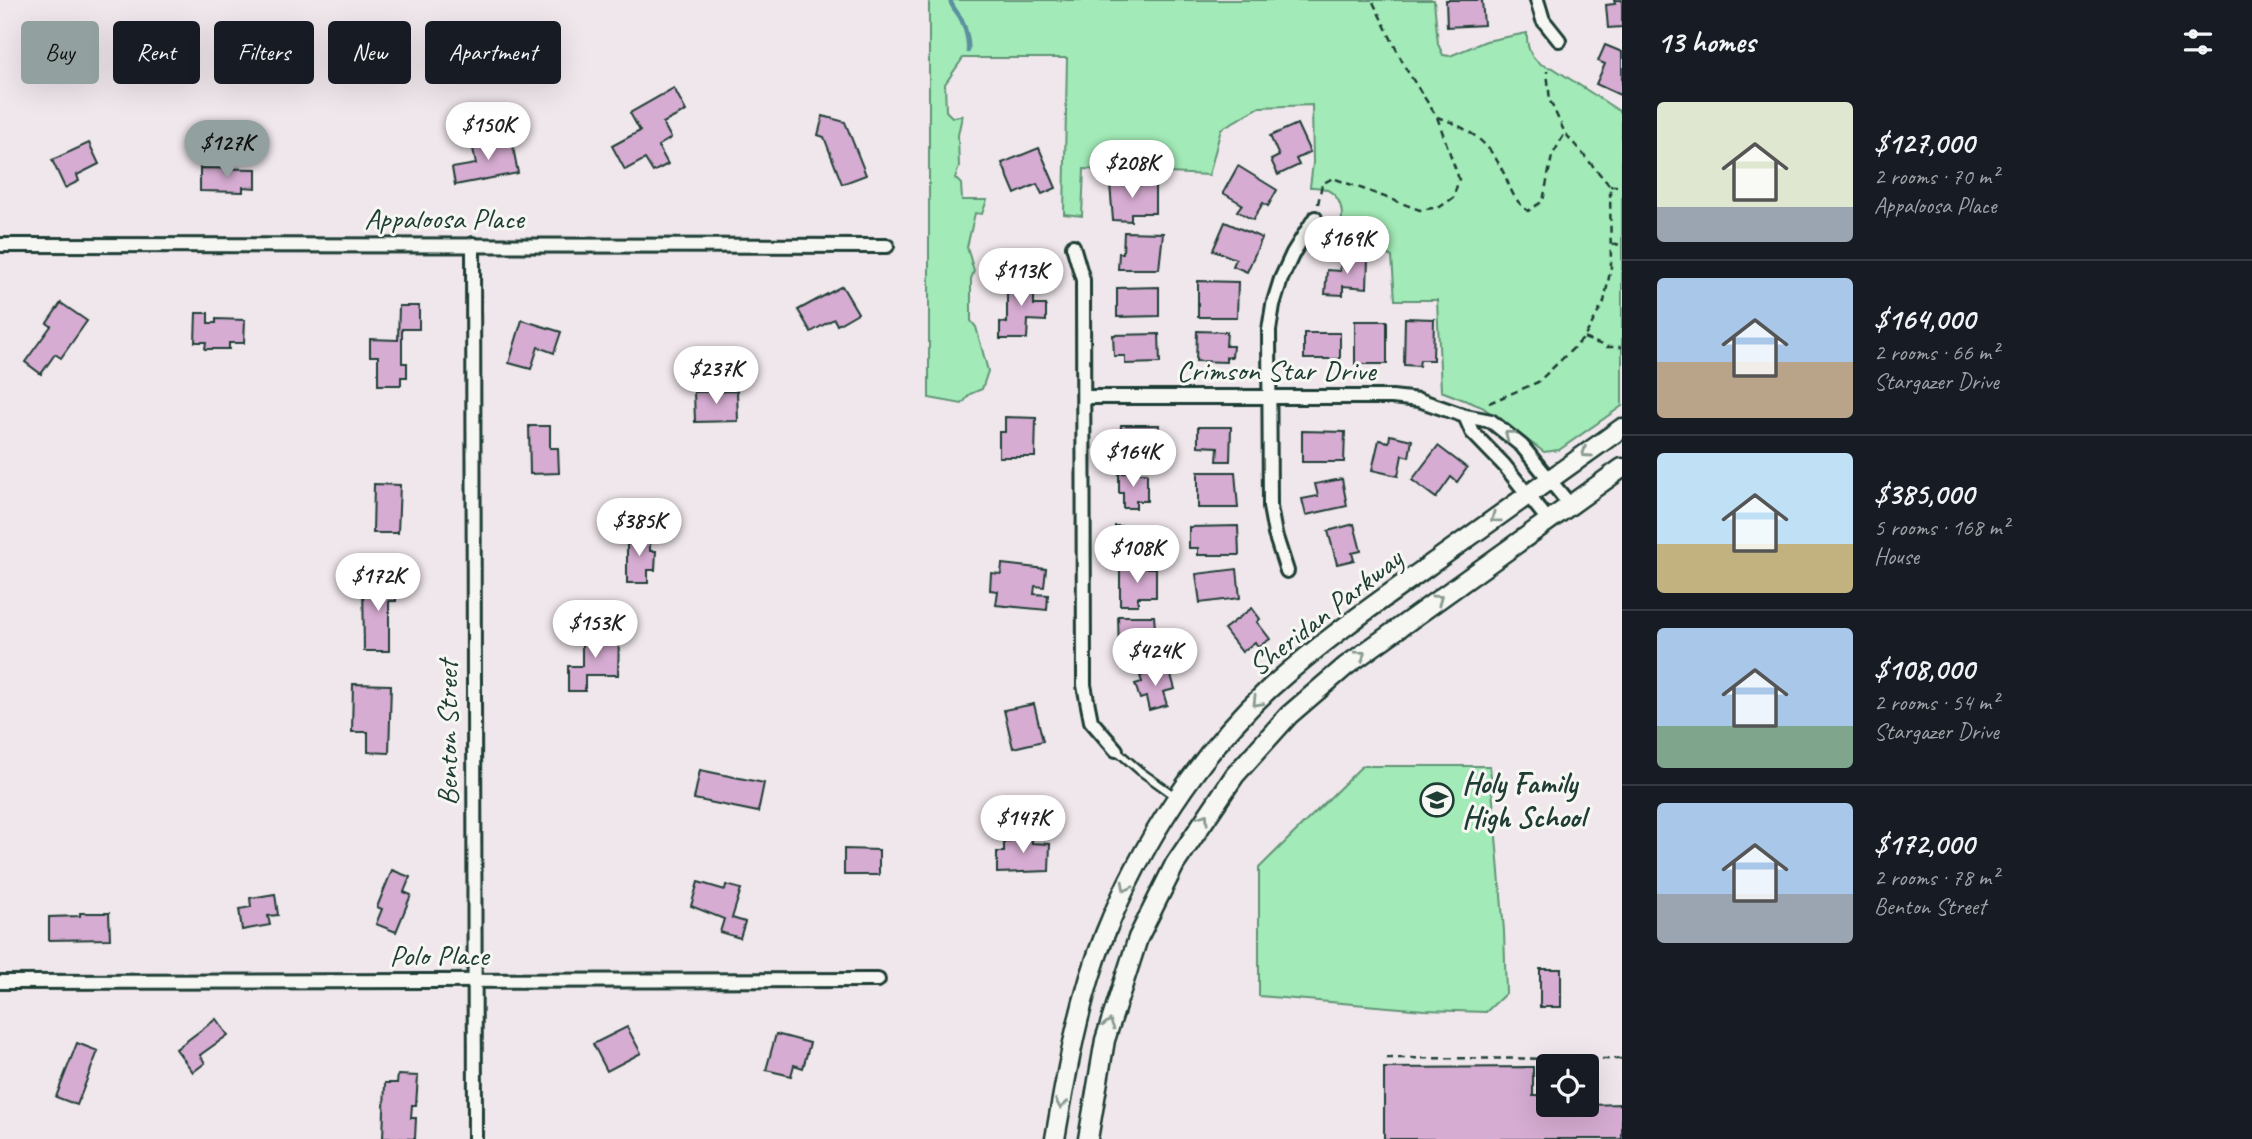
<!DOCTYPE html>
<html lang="en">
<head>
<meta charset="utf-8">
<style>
  :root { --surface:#171b24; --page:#20242c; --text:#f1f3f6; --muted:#9ea1a6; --line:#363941; --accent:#92a19f }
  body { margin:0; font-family:Caveat,sans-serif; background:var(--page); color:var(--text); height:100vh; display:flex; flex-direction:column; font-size:26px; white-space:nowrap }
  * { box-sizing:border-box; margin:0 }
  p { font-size:23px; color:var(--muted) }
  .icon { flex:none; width:38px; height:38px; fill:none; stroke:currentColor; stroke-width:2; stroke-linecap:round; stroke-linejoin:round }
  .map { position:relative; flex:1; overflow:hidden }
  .panel { display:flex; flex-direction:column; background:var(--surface); width:630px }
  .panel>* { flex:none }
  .banner { position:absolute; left:21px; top:21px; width:665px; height:63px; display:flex; gap:14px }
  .buttons { position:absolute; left:1536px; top:1054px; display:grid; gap:14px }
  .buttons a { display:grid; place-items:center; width:63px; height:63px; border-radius:7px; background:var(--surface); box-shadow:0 7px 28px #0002; font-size:35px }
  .price { position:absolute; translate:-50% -60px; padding:0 16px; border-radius:24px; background:#fff; color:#222; font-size:23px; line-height:46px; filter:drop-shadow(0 2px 4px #0008) }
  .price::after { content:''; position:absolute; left:50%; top:42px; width:21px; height:16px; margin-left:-10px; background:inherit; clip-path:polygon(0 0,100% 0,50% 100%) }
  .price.active { background:var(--accent); color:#111 }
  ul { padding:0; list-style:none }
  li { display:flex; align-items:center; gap:21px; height:175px; padding:0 35px }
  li+li { border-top:2px solid var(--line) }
  li span { display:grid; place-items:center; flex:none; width:196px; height:140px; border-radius:7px; color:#555 }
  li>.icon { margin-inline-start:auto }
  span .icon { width:84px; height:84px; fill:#fffc; stroke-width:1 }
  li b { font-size:30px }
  h2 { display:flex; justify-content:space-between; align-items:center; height:84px; padding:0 35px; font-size:30px }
  .pill { padding:0 24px; border-radius:7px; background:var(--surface); box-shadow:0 7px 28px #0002; font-size:24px; line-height:63px }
  .pill.active { background:var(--accent); color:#111 }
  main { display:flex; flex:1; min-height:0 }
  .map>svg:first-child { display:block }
  .green { fill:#a2eab7; stroke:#609476; stroke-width:2 }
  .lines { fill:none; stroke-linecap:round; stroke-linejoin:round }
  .stream { stroke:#5b909e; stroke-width:4.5 }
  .building { fill:#d6acd2; stroke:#1f3d34; stroke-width:2 }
  .service-casing { stroke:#1f3d34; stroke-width:11 }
  .minor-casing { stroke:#1f3d34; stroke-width:18 }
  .secondary-casing { stroke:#1f3d34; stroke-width:23 }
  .path { stroke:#1f3d34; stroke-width:2.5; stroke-dasharray:7 5; stroke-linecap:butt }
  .service { stroke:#f6f6f2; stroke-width:6 }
  .minor { stroke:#f6f6f2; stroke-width:12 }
  .secondary { stroke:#f6f6f2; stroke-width:18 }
  .oneway { stroke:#8a9a93 }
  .labels { text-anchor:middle; stroke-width:6; stroke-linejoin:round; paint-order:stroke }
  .street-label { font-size:30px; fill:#1f3d34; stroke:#f6f6f2 }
  .poi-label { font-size:30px; font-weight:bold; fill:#1f3d34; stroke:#f6f6f2; text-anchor:start }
</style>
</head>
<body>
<main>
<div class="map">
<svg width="1622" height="1139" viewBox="0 0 1622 1139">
  <rect width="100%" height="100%" fill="#f0e7ec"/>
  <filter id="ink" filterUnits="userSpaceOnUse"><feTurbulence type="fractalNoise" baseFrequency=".0143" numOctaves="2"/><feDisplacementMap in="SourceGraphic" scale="14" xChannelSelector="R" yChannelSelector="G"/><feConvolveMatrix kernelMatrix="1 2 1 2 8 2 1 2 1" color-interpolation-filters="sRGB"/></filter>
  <g filter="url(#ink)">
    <g class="green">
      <path d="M929,0H1434L1438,44L1443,55L1450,56L1486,41L1527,33C1526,51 1535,66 1553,68L1622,113V406L1559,450L1544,452L1482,407L1441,391L1437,300H1395L1392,257L1340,232C1346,208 1339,186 1310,187L1313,163L1312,105L1260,107L1221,129L1209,175L1084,169L1082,216L1064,214L1067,58H963L945,84L946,111L952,117L962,116L958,135L959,167L955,178L961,184L962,200H987L982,214L975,213L967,247L974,271L971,279V321L976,327L988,371L982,389L970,394L962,404L929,398Z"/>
      <path d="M1362,766H1490L1504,931L1506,993L1486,1012L1424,1010L1259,996V868Z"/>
    </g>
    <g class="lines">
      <path class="stream" d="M950,0C953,10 959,13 962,21C966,29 969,43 968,51"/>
    </g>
    <g class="building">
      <path d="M1446,0H1482L1484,25L1447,27Z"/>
      <path d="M1614,0H1622V27L1608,28L1606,5L1615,4Z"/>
      <path d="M1605,45L1622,52V96L1596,84L1605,64L1598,61Z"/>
      <path d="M674,88L686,111L663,123L671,138L658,146L668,164L653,172L645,159L625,170L612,146L640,131L630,113Z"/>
      <path d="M823,116L845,122L866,175L842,184L824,137L818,135Z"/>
      <path d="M1297,124L1310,152L1296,159L1299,165L1278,175L1271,160L1279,156L1270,136Z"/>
      <path d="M496,135L498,145L512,142L518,173L455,185L452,168L476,164L472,143Z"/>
      <path d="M89,143L99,164L77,175L79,181L65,188L52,160Z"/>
      <path d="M1039,148L1056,188L1042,194L1037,184L1015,194L1002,163Z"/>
      <path d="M1238,166L1277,190L1268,206L1263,203L1253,220L1237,211L1242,204L1223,193Z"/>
      <path d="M200,168L256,169V188L243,187V192L200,191Z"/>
      <path d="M1110,184L1155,185V213H1131V221L1113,220Z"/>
      <path d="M1225,222L1262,238L1247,272L1233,266L1236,259L1213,250Z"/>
      <path d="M1124,232L1163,233L1159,269H1118L1119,253H1123Z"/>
      <path d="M1341,258L1368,259L1367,288L1343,286V295L1325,294L1327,270L1340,271Z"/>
      <path d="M1007,277H1034V305H1046V321L1028,320L1027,339H1000V322L1007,323Z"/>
      <path d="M1198,281L1238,282L1237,317H1198Z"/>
      <path d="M842,286L858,313L837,325L834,319L811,332L798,310Z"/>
      <path d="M1159,287V316L1117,317V288Z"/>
      <path d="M61,303L87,321L61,358L55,354L41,374L25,362L51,326L47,323Z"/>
      <path d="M399,306H419V329H402V363H407V377H401V385H378V356H370V339L398,340Z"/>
      <path d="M196,313H208V323H216V319L245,320L244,343H229V349H205L206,342H195Z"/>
      <path d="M1405,318L1434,319L1433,360H1420L1419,366L1404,365Z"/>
      <path d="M522,320L561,332L554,353L538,347L531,369L509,363Z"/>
      <rect x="1355" y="321" width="32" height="43"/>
      <path d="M1197,331L1227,332L1226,346H1233L1232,357H1226V362L1196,361Z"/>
      <rect x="1304" y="333" width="36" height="26"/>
      <path d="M1159,334L1160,363L1125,364V356H1114L1113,335Z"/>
      <path d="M737,391L738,421L695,422L694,392Z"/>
      <path d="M1005,417L1036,418L1035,457H999V432H1005Z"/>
      <path d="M1121,425H1159L1156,461H1116V444H1120Z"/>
      <path d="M529,426H550V448H558L559,473L530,474Z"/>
      <path d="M1198,427H1231L1230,461H1217L1218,447L1198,446Z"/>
      <path d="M1302,431L1345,432L1344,462H1302Z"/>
      <path d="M1390,435L1412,440L1409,457L1402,455L1398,476L1372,470L1379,440L1389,442Z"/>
      <path d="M1438,446L1467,468L1457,482L1451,477L1436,498L1412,480Z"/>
      <path d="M1198,472H1235L1238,508H1198Z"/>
      <path d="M1119,473H1147V501H1136V508H1123V493H1119Z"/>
      <path d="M1342,479L1347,506L1306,515L1302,499L1318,496L1315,484Z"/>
      <path d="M374,484L400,485L398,533H373Z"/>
      <path d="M1354,524L1361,551L1352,553L1354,560L1337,564L1328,531Z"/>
      <path d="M1115,526L1160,527V556L1115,555Z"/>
      <path d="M1238,526L1239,555H1198V548H1189V527Z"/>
      <path d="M627,533L650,534V551H656L655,570H648V583H627Z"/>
      <path d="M1002,564L1046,569L1044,587L1035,586L1034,594L1048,595L1047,610L996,605L998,591L990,590L991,573L1001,574Z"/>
      <path d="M1120,568H1156V597H1138V605H1120Z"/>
      <path d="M1237,569L1240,598L1200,603L1196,574Z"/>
      <path d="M396,578V601H389V651H364L363,579Z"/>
      <path d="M1252,608L1260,619L1257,622L1270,639L1258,647L1255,642L1242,652L1224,629Z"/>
      <path d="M1118,616H1154L1155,628H1159V645H1137V652H1119Z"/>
      <path d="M601,631H612V638H619L618,675H585V691H568V666H582V636H601Z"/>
      <path d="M1169,668L1175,689L1163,692L1167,705L1149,710L1146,697L1140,699L1135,684L1142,682L1140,676Z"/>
      <path d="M353,684L391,685L389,753L368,752V732H352Z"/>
      <path d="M1034,704L1043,741L1013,748L1004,710Z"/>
      <path d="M700,770L764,783L758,812L694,799Z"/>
      <path d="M1010,833H1032V843L1050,844L1049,871L997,873V852H1004V841H1010Z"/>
      <path d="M844,849L879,850V875H844Z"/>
      <path d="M392,870L410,877L404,892L411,895L396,932L376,924L382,909L377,907Z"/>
      <path d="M698,882L725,890L726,885L741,889L732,918L745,922L740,938L720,932L724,919L691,906Z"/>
      <path d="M275,894L278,915L268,916L270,925L242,930L239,909L251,907L250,898Z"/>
      <path d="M80,913H109L110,939L49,940V917L80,916Z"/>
      <rect x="1540" y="969" width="21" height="38"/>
      <path d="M216,1019L228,1035L200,1055L205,1063L193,1072L176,1049Z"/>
      <path d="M627,1027L641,1053L607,1071L593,1044Z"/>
      <path d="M776,1034L810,1043L803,1068L794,1065L791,1076L766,1070Z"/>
      <path d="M77,1043L98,1051L77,1105L56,1097Z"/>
      <path d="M1533,1067V1096H1549V1104H1587L1588,1096V1105L1622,1104V1139H1384V1068Z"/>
      <path d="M398,1075L418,1076L416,1105H412L411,1118H416L415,1139L383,1138L385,1083H397Z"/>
    </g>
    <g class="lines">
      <defs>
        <path id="service" d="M1116,750L1140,771L1175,796"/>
        <g id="minor">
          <path d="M1537,0L1543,20L1559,40"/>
          <path d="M473,244L475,1139"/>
          <path d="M0,245L887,246"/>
          <path d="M1073,246L1083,280L1084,685L1091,721L1116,750"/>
          <path d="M1084,397H1392L1419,400L1465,416L1491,421L1522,446L1570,505"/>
          <path d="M1465,416L1472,432L1504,465L1548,520"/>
          <path d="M1287,571L1275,534L1270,507L1269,330L1273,305L1281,279L1293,253L1315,218"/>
          <path d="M0,982L878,980"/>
        </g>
        <g id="secondary">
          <path d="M1055,1139C1067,1069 1079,1000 1105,934C1141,844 1198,755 1269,689C1323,640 1382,599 1441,557C1502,514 1562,471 1622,428"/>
          <path d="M1088,1139L1105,1040L1138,938L1175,864L1235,775L1289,715L1346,666L1622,468"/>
        </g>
      </defs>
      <use href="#service" class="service-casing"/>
      <use href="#minor" class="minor-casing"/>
      <use href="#secondary" class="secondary-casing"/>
      <g class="path">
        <path d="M1437,117C1464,126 1487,140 1500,166C1511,185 1509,196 1528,211L1543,201L1552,156L1565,133"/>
        <path d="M1610,186H1622"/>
        <path d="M1318,204L1322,184L1333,178L1420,210L1440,207L1453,198L1459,179L1437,117L1406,69L1372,0"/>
        <path d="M1612,245L1622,244"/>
        <path d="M1584,338L1607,347H1622"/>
        <path d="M1489,403L1538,382L1584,338L1604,302L1611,267L1610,186L1565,133L1550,101L1547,71"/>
        <path d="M1386,1058L1622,1059"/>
      </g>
      <use href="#service" class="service"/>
      <use href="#minor" class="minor"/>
      <use href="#secondary" class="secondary"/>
    </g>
    <defs><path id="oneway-chevron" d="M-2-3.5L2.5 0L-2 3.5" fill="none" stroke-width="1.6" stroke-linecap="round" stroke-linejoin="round" transform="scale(1.75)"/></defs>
    <g class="oneway">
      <use href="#oneway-chevron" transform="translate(1509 435) rotate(-141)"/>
      <use href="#oneway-chevron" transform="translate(1586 453) rotate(145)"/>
      <use href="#oneway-chevron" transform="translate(1495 518) rotate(144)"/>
      <use href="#oneway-chevron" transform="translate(1438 599) rotate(-36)"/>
      <use href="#oneway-chevron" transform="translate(1361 655) rotate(-37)"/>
      <use href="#oneway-chevron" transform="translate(1257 702) rotate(134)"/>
      <use href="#oneway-chevron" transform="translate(1204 818) rotate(-56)"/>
      <use href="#oneway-chevron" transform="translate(1126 887) rotate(117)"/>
      <use href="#oneway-chevron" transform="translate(1109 1024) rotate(-75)"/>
      <use href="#oneway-chevron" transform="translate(1061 1104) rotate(100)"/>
    </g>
  </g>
  <defs>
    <symbol id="school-ring" viewBox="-11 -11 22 22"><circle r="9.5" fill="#f6f6f2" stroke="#1f3d34" stroke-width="1.5"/><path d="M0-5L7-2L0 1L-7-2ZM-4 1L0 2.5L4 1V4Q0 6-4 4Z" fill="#1f3d34"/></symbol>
  </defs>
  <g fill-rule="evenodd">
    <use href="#school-ring" x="1418" y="781" width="38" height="38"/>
  </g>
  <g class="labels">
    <g class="street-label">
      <text x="444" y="228">Appaloosa Place</text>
      <text x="1276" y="380">Crimson Star Drive</text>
      <text transform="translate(1325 612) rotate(-38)" y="10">Sheridan Parkway</text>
      <text transform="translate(447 733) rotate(-90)" y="10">Benton Street</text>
      <text x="439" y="965">Polo Place</text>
    </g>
    <g class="poi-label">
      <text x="1462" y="793">Holy Family<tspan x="1462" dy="34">High School</tspan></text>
    </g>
  </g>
</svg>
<div class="buttons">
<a><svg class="icon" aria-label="locate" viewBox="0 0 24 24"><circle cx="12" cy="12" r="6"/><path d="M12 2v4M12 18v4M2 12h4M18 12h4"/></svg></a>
</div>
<b class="price" style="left:488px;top:162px">$150K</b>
<b class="price active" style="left:227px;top:180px">$127K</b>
<b class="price" style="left:1132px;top:200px">$208K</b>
<b class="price" style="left:1347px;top:276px">$169K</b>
<b class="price" style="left:1021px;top:308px">$113K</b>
<b class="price" style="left:716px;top:406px">$237K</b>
<b class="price" style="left:1133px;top:489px">$164K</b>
<b class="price" style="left:639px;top:558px">$385K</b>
<b class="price" style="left:1137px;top:585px">$108K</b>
<b class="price" style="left:378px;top:613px">$172K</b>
<b class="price" style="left:595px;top:660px">$153K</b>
<b class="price" style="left:1155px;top:688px">$424K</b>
<b class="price" style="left:1023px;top:855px">$147K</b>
<div class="banner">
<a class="pill active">Buy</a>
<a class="pill">Rent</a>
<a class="pill">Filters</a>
<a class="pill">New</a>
<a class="pill">Apartment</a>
</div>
</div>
<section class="panel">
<h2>13 homes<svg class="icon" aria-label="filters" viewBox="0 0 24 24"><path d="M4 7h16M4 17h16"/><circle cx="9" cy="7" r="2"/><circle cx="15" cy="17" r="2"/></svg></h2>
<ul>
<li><span style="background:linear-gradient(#dfe7d0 75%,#9aa5b1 0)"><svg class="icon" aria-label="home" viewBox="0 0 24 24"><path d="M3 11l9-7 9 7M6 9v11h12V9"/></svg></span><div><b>$127,000</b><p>2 rooms · 70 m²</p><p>Appaloosa Place</p></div></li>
<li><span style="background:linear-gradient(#a9c7e8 60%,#b9a48a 0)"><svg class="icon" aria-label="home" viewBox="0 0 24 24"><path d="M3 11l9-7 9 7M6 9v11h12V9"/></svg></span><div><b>$164,000</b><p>2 rooms · 66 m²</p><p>Stargazer Drive</p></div></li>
<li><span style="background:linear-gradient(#bfe0f5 65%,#c2b280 0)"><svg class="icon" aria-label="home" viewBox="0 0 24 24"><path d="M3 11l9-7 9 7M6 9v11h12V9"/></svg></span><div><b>$385,000</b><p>5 rooms · 168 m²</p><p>House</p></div></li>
<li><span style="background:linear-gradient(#a9c7e8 70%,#7fa58c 0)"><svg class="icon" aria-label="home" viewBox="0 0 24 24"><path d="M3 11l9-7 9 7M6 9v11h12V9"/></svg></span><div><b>$108,000</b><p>2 rooms · 54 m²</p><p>Stargazer Drive</p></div></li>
<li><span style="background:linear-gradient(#a9c7e8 65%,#9aa5b1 0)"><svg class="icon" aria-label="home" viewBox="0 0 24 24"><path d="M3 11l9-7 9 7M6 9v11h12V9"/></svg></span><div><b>$172,000</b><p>2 rooms · 78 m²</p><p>Benton Street</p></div></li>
</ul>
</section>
</main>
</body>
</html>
